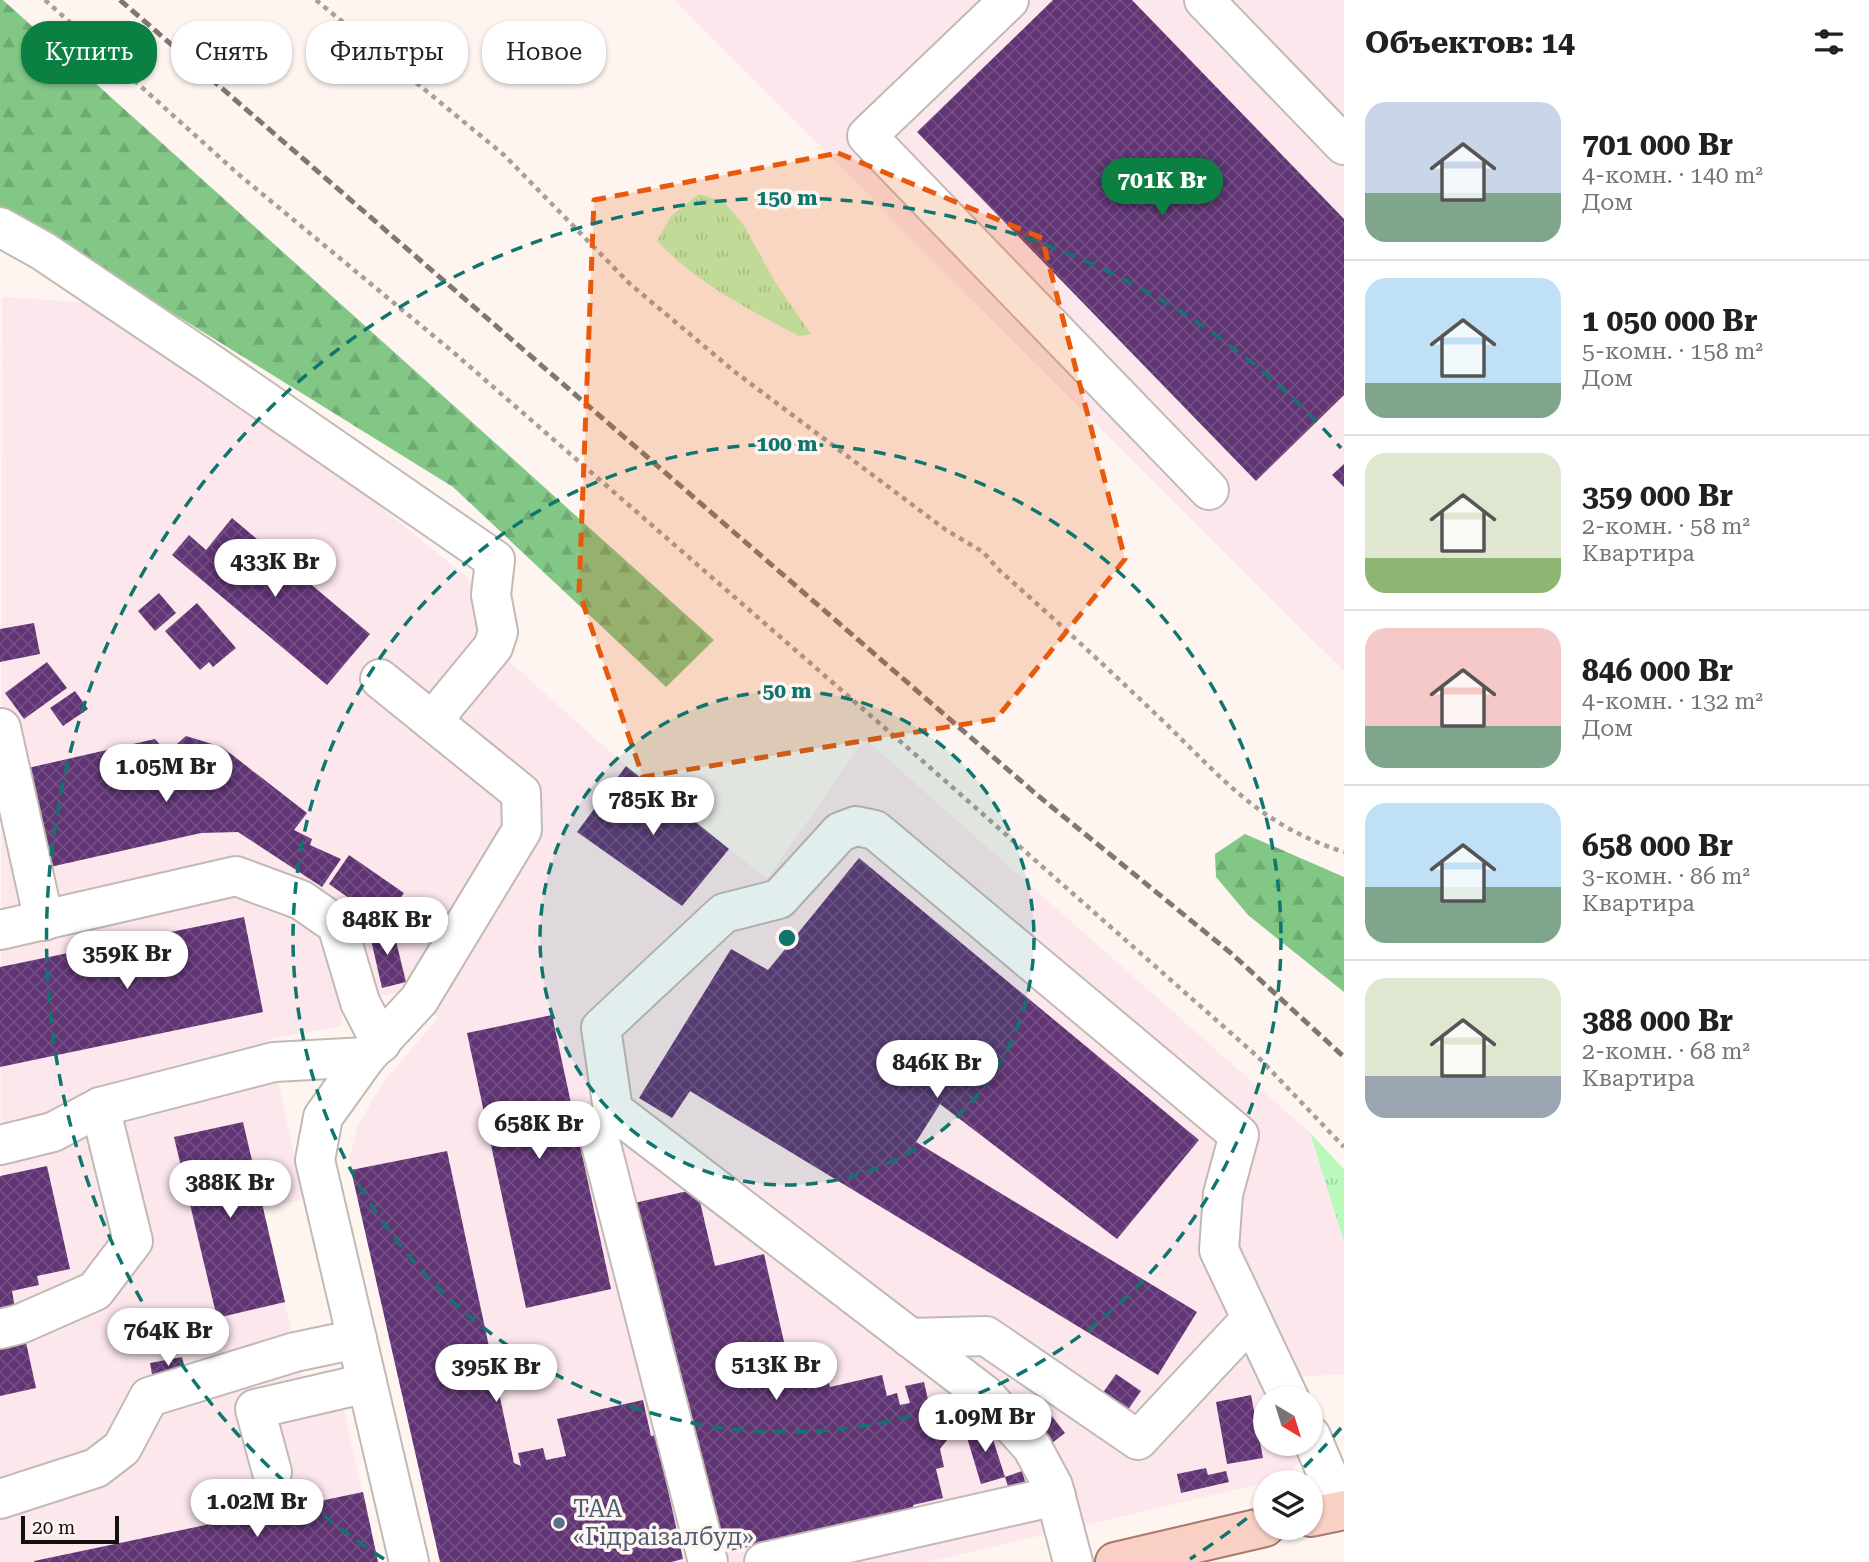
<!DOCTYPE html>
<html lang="ru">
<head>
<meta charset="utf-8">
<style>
  :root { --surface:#fff; --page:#f2f2f2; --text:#202124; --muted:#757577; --line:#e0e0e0; --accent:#0b8043 }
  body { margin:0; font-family:"Roboto Serif",serif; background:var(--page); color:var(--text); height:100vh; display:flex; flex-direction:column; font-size:26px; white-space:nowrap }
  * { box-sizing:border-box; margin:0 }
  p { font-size:23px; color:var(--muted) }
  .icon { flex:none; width:38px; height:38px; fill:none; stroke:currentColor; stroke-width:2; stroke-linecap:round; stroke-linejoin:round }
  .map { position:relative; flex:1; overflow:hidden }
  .sheet { display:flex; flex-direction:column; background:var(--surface); width:525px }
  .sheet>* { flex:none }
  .top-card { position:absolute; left:21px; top:21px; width:665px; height:63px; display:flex; gap:14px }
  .needle { width:46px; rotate:142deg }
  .fabs { position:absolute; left:1253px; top:1386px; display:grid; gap:14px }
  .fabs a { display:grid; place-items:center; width:70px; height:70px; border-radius:50%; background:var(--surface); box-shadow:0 2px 5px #0004; font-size:35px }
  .scale { position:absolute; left:21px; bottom:18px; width:98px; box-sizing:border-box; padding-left:7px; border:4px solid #14100e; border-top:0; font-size:19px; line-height:24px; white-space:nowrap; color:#14100e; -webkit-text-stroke:5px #fef5f1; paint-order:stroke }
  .price { position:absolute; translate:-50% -60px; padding:0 16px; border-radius:24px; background:#fff; color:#222; font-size:23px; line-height:46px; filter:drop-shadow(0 2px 4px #0008) }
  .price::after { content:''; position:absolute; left:50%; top:42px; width:21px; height:16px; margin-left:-10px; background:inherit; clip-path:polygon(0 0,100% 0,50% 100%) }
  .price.on { background:var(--accent); color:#fff }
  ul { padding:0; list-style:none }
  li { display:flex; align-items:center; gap:21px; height:175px; padding:0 21px }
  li+li { border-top:2px solid var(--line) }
  li span { display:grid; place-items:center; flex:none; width:196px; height:140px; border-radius:21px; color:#555 }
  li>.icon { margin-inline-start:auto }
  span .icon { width:84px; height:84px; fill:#fffc; stroke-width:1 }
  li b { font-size:30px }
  h2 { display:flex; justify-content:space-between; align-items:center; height:84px; padding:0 21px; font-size:30px }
  .chip { padding:0 24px; border-radius:28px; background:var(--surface); box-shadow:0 2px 5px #0004; font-size:24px; line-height:63px }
  .chip.on { background:var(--accent); color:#fff }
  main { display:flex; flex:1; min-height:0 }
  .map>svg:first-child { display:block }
  .industrial { fill:#fce7ed }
  .grass { fill:url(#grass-tufts) }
  .forest { fill:url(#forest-firs) }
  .building { fill:url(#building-cross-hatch) }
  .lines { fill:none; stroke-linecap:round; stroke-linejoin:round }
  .minor-casing { stroke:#c3b9b3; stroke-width:42 }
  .major-casing { stroke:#a7796a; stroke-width:42 }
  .path { stroke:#a69f9c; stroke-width:4.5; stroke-dasharray:5 5; stroke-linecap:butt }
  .minor { stroke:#fff; stroke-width:38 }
  .major { stroke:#fad0c4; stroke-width:38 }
  .rail { stroke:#7e7875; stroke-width:5; stroke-dasharray:10 5; stroke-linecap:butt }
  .marked { fill:#e8590c; fill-opacity:0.2; stroke:#e8590c; stroke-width:5; stroke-dasharray:14 9; stroke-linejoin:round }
  .ring { fill:none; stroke:#0f766e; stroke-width:3.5; stroke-dasharray:12 9 }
  .service-dot { fill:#5c6f8a; stroke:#fef5f1; stroke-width:2.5 }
  .labels { text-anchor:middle; stroke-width:7; stroke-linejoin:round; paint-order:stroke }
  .service-label { font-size:24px; fill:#4e5e75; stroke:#fef5f1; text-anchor:start }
  .centre { fill:#0f766e; stroke:#fef5f1; stroke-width:3.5 }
  .ring-label { font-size:21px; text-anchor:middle; font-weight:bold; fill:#0f766e; stroke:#fef5f1; stroke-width:7; stroke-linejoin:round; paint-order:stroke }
</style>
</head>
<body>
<main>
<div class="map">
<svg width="1344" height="1562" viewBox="0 0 1344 1562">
  <defs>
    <pattern id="grass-tufts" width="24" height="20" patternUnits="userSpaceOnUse" patternTransform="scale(1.75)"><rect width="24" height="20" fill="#b9fabc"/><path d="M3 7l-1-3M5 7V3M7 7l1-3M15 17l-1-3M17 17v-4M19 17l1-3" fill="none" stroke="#9ed5a0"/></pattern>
    <pattern id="forest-firs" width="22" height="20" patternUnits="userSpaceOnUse" patternTransform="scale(1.75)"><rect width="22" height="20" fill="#83c787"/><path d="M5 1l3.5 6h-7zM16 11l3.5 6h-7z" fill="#70aa73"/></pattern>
    <pattern id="building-cross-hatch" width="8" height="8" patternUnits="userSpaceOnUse" patternTransform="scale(1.75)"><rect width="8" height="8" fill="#603475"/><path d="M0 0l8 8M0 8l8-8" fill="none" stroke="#724e82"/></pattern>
  </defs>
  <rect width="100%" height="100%" fill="#fef5f1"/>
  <g class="industrial">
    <path d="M674,0H1344V671L1133,461Z"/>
    <path d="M2,297L93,303L312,451L479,587L493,647L626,766L767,879L865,739L1310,1133L1344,1242V1374L1297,1377L1263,1390L1268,1398H1265V1444H1296L1304,1456L1285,1478L928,1562H440L349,1158L359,1123L385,1080L438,1018L407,990L344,1005L341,1026L269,1039L304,1199L263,1208L302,1377L335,1370L378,1562H0Z"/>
  </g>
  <g class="grass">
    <path d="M699,194L724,202L743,224L775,282L811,334L799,336C747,309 697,283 657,241L671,216Z"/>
    <path d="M1310,1133L1344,1169V1242Z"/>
  </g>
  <g class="forest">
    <path d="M0,0H3L714,640L666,687L453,487L0,206Z"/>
    <path d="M1245,834L1344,877V992L1248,915L1216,877L1215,854Z"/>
  </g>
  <g class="building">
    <path d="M1053,0H1132L1344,219V395L1256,481L917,132Z"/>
    <path d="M1344,464V487L1332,475Z"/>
    <path d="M232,518L370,634L327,685L172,555L189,535L206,550Z"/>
    <path d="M159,593L176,613L155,631L138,611Z"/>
    <path d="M197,603L236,648L213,667L209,662L200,670L165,631Z"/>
    <path d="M34,623L40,654L0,662V629Z"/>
    <path d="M47,662L67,688L24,719L5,693Z"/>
    <path d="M75,691L88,709L63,726L50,708Z"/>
    <path d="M186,736L222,747L307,813L294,830L312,839L310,845L341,859L322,887L238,832L201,833L50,867L28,768L155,739L167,753Z"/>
    <path d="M626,766L729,849L682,906L577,832Z"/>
    <path d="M349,855L404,893L383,922L329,884Z"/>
    <path d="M859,858L1199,1140L1117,1239L940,1104L916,1142L1197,1312L1158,1375L690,1091L672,1118L639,1098L731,949L768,970Z"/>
    <path d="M244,917L263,1012L0,1067V967Z"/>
    <path d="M392,925L406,982L382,988L369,931Z"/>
    <path d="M552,1015L611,1289L526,1308L467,1033Z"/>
    <path d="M243,1122L285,1302L217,1318L174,1137Z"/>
    <path d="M447,1151L514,1463L521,1466L518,1453L543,1448L546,1460L566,1456L557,1419L643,1400L651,1436L656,1435L683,1559L671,1562H440L351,1170Z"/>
    <path d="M47,1166L70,1269L37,1276L39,1285L12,1291L15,1308L0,1312V1176Z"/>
    <path d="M697,1189L715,1266L764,1254L792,1377L825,1369L830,1387L882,1375L887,1396L897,1393L900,1405L910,1403L905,1386L924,1382L933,1422L943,1424L947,1440L940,1449L944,1467L936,1469L943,1498L913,1505L914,1510L720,1553L634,1203Z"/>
    <path d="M25,1338L36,1388L0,1396V1344Z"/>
    <path d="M182,1357L186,1373L153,1380L150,1363Z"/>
    <path d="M1116,1374L1141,1391L1127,1411L1102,1394Z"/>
    <path d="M1251,1395L1263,1458L1227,1464L1216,1402Z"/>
    <path d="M1047,1410L1065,1433L1052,1443L1034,1420Z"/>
    <path d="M988,1424L1005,1477L981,1484L965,1431Z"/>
    <path d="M1206,1468L1208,1475L1226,1471L1229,1482L1181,1493L1177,1474Z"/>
    <path d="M1022,1471L1027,1488L1010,1493L1005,1477Z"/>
    <path d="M363,1492L378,1562H34V1561Z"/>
  </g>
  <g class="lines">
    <defs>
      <g id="minor">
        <path d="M1009,0L867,136L1209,490"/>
        <path d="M1204,0L1344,145"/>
        <path d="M0,227L43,251L211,364L495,560L491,595L498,632L493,647L432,721"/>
        <path d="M380,679L521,793L522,830L419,1000L366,1057L323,1117L315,1160L409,1562"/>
        <path d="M1,728L44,921"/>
        <path d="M0,930L236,876L301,900L337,925L360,1002L381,1043"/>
        <path d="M613,1110L599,1137L708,1562"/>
        <path d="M0,1145L53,1132L100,1107L274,1062L366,1057"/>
        <path d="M0,1329L20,1324L95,1291L133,1241L100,1107"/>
        <path d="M910,1338L986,1336L1138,1440L1251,1319"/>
        <path d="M1311,1436L1342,1510"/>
        <path d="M272,1472L255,1409L367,1383"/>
        <path d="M0,1499L96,1468L122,1448L149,1397L295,1352L357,1339"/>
        <path d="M764,1562L1056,1496"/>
        <path d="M1073,1562L1053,1486L1032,1447L985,1395L613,1110L601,1028L724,913L779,899L840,832L856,826L875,830L1239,1135L1223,1194L1219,1250L1289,1398"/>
      </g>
      <g id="major">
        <path d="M1311,1517L1344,1510"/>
        <path d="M1115,1562L1265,1527"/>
      </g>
    </defs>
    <use href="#minor" class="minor-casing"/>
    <use href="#major" class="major-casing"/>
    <g class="path">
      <path d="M45,0L237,173L453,352L917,756L1258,1057L1344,1147"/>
      <path d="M316,0L504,155L630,284L735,372L946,530L983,552L1000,571C1055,619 1108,669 1161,719C1222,778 1259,825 1344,852"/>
    </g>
    <use href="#minor" class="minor"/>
    <use href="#major" class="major"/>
    <path class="rail" d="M120,0L1036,794L1232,954L1344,1057"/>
  </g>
  <path class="marked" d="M838,153L1042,238L1125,559L996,719L643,777L579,592L594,200Z"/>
  <circle cx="787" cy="938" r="247" fill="#0f766e" fill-opacity=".12"/>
  <g class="ring">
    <circle cx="787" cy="938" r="247"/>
    <circle cx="787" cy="938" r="494"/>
    <path d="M1341 1428A740 740 0 0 1 1292 1479M1263 1505A740 740 0 0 1 1190 1559M384 1559A740 740 0 1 1 1341 448"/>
  </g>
  <circle class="service-dot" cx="559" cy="1523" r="7"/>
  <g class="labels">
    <g class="service-label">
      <text x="573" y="1517">ТАА<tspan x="573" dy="28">«Гідраізалбуд»</tspan></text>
    </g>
  </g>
  <circle cx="787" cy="938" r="10" class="centre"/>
  <g class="ring-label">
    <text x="787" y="205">150 m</text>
    <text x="787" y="451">100 m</text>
    <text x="787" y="698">50 m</text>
  </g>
</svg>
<div class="fabs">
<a><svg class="needle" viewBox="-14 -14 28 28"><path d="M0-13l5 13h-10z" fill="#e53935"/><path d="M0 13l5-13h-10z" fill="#757577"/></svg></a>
<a><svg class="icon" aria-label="layers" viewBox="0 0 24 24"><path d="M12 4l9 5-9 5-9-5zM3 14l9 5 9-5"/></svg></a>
</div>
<div class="scale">20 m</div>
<b class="price on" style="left:1162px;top:218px">701K Br</b>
<b class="price" style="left:275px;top:599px">433K Br</b>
<b class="price" style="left:166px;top:804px">1.05M Br</b>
<b class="price" style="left:653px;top:837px">785K Br</b>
<b class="price" style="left:387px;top:957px">848K Br</b>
<b class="price" style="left:127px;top:991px">359K Br</b>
<b class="price" style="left:937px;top:1100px">846K Br</b>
<b class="price" style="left:539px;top:1161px">658K Br</b>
<b class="price" style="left:230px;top:1220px">388K Br</b>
<b class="price" style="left:168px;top:1368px">764K Br</b>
<b class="price" style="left:776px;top:1402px">513K Br</b>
<b class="price" style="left:496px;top:1404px">395K Br</b>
<b class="price" style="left:985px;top:1454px">1.09M Br</b>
<b class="price" style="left:257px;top:1539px">1.02M Br</b>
<div class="top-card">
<a class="chip on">Купить</a>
<a class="chip">Снять</a>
<a class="chip">Фильтры</a>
<a class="chip">Новое</a>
</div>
</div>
<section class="sheet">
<h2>Объектов: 14<svg class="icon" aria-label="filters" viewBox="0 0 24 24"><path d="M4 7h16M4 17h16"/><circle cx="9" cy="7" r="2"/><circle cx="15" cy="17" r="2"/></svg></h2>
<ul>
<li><span style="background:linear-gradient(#c9d6e8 65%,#7fa58c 0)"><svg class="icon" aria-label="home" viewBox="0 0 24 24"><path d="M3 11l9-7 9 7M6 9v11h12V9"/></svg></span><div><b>701 000 Br</b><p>4-комн. · 140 m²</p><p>Дом</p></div></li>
<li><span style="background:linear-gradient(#bfe0f5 75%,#7fa58c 0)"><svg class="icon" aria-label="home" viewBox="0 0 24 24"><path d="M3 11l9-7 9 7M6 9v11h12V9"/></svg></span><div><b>1 050 000 Br</b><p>5-комн. · 158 m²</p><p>Дом</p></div></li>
<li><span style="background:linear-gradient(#dfe7d0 75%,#8fb573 0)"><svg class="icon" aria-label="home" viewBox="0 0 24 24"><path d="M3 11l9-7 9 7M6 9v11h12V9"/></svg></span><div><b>359 000 Br</b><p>2-комн. · 58 m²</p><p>Квартира</p></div></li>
<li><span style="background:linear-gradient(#f6c9c9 70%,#7fa58c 0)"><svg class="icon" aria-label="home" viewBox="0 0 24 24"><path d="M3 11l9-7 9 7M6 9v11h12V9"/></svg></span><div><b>846 000 Br</b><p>4-комн. · 132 m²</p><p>Дом</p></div></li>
<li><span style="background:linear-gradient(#bfe0f5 60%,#7fa58c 0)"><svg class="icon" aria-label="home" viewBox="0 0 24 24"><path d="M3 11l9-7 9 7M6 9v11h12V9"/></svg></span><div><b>658 000 Br</b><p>3-комн. · 86 m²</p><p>Квартира</p></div></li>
<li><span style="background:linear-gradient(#dfe7d0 70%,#9aa5b1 0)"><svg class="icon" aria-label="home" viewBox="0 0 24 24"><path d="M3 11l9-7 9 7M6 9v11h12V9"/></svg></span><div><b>388 000 Br</b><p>2-комн. · 68 m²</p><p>Квартира</p></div></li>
</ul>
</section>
</main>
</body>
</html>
